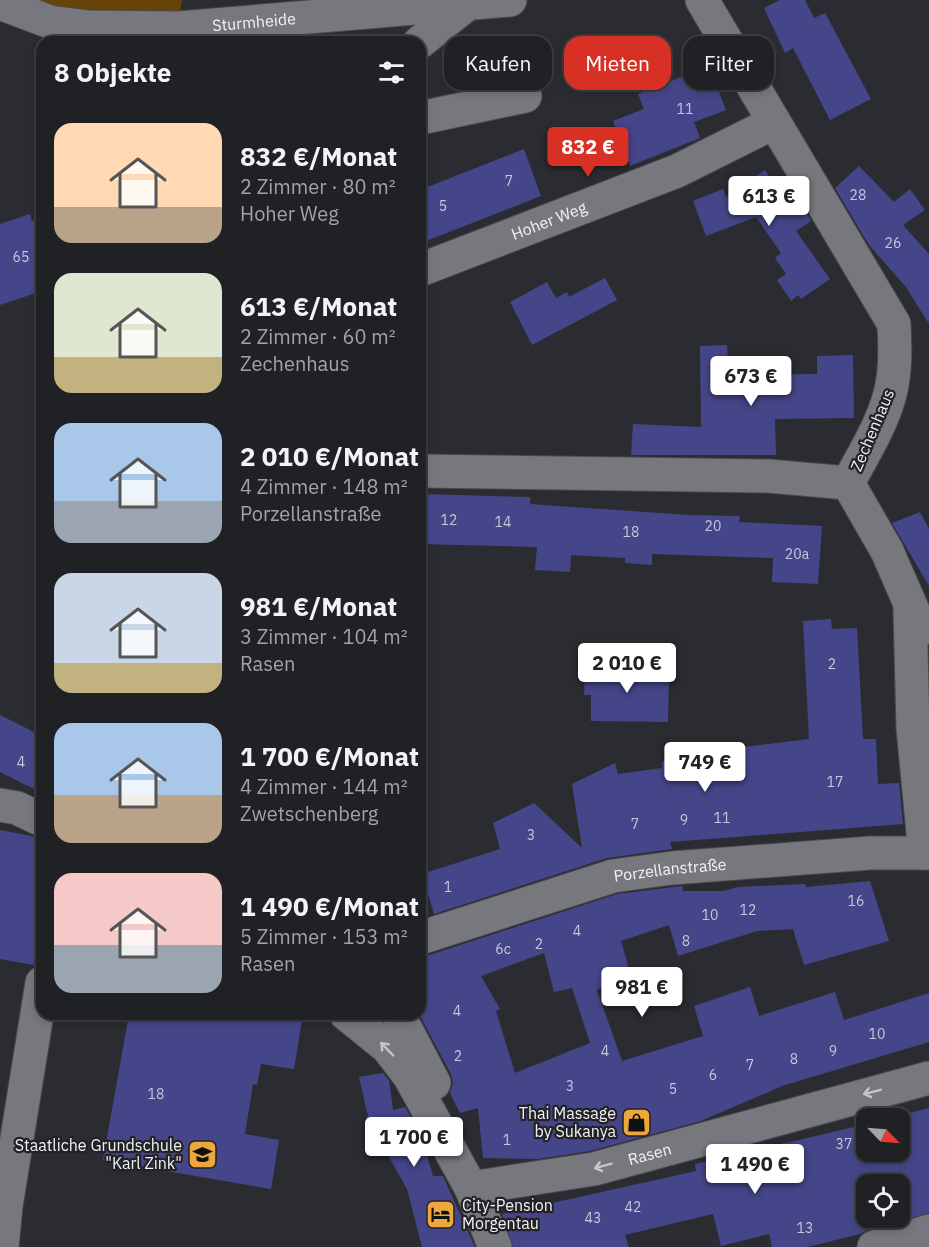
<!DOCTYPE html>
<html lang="de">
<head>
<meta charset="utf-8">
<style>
  :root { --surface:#202125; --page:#28292d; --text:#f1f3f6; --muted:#a2a3a7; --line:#3d3e42; --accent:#d93025 }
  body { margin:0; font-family:"IBM Plex Sans",sans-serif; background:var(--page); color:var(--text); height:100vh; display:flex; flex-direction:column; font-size:22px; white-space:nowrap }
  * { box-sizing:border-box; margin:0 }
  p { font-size:20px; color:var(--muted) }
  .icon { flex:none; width:33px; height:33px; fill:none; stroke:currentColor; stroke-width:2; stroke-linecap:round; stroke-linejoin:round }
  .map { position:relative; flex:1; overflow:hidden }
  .side { position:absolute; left:36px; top:36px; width:390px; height:984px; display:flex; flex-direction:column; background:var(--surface); border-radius:18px; box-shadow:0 3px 9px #0003,0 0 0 2px var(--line) }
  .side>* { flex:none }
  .top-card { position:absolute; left:444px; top:36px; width:394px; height:54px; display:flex; gap:12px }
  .needle { width:39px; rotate:115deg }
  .fabs { position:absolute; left:856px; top:1108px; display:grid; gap:12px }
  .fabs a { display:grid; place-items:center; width:54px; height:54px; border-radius:12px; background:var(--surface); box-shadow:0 3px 9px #0003,0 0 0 2px var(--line); font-size:30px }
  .price { position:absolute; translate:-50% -51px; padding:0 14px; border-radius:6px; background:#fff; color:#222; font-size:20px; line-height:39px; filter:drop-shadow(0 2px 3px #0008) }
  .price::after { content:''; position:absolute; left:50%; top:36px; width:18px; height:14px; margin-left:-9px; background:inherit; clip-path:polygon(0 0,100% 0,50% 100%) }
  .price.selected { background:var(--accent); color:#fff }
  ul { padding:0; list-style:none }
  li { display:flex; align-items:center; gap:18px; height:150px; padding:0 18px }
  li span { display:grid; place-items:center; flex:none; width:168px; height:120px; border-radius:18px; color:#555 }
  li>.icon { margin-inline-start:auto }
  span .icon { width:72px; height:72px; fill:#fffc; stroke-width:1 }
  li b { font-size:26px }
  h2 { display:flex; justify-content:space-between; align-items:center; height:72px; padding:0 18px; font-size:26px }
  .chip { padding:0 21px; border-radius:18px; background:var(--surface); box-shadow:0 3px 9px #0003,0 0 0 2px var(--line); font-size:21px; line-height:54px }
  .chip.selected { background:var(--accent); color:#fff }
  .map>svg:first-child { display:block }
  .green { fill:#674307 }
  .building { fill:#454689; fill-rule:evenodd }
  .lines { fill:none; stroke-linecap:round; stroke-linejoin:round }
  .minor-casing { stroke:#49494e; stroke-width:35 }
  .minor { stroke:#77787e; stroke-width:33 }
  .oneway { stroke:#c6c7cb }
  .labels { text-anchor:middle; stroke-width:4.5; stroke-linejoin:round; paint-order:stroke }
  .number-label { font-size:14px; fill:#c6c7da }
  .street-label { font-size:16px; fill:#f1f2f5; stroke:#222227 }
  .poi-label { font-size:16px; fill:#f1f2f5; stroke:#222227; text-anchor:end }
</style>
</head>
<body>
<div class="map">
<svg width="929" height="1247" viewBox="0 0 929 1247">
  <rect width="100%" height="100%" fill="#2b2c31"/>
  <path class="green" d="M28,0H182L180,12L76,9Z"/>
  <g class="building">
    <path d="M780,0H805L814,18L825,13L871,99L830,120L793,48L785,53L764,8Z"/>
    <path d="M709,66L726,110L694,122L700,138L630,166L613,121L644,109L638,94Z"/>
    <path d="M524,149L541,196L426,241L420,227V190Z"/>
    <path d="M859,166L894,202L910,189L925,210L903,225L929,254V324L906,287L869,245L835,188Z"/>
    <path d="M765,170L775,186L786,178L811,221L796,231L830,279L801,299L798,295L791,301L777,280L786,274L775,258L781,253L756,217L706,236L693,201L723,189L726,197Z"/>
    <path d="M30,214L32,221L42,218V291L0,305V224Z"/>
    <path d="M605,278L617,300L532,345L510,302L547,282L556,298L567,292L569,297Z"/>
    <path d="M727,345L728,361H740V375L817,374V356L853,355L854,418L775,419L776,455H631L633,424L701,427L700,346Z"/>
    <path d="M423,494L530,497V504L688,515L740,516L739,522L822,526L818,584L772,582L773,558L652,554V565L625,563V558L571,555L570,572L535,570L537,547L421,544Z"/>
    <path d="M920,512L929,529V586L892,523Z"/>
    <path d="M831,619L832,629L857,628L863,739H876L878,784L899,783L903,824L670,842L672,849L607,858L434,914L422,874L500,849L493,823L534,803L582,848L572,784L615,763L618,774L662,768V761L736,758L735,748L809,739L803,621Z"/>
    <path d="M585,666H659L658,676H669L668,722L591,721V695H584Z"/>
    <path d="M0,715L42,736V793L0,772Z"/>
    <path d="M0,830L42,838V921L34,965L0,959Z"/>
    <path d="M870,881L889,941L804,965L793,929L757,931L678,956L669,925L621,941L631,976L597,990L622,1061L703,1036L694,1006L750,987L759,1016L835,992L844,1020L929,993V1042L782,1086L701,1121L590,1151L538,1159L483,1158L478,1108L460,1113L450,1093L453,1083L451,1074L419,1014L420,958L617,894L682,886L683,891H724L738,887L805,884L806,887ZM544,953L554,992L572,988L590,1043L515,1073L496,1011L500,1009L481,976Z"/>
    <path d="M129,1014H271L302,1020L294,1069L261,1064L257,1085L253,1084L245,1134L279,1140L271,1189L103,1160Z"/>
    <path d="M383,1073L389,1080L393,1110L405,1107L421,1135L433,1176H443L475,1247H422L407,1189L366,1116H368L359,1077Z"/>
    <path d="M929,1108V1213L869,1229L860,1234L807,1247H772L769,1234L721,1246L713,1214L625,1235L629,1247H513L502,1214L696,1171L695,1164L867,1124V1152H900V1119H886ZM867,1185H900V1218H867Z"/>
  </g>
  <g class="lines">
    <defs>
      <g id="minor">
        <path d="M702,0L894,324C895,347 896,371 890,394C882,425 863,455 848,483"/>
        <path id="s1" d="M0,3L50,22L89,27L179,28L510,0"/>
        <path d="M420,42L466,5"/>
        <path d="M420,118L525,96"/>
        <path id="s2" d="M420,270L677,171L773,123"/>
        <path d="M420,471L768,476L848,483"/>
        <path d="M848,483L887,551L921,629"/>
        <path d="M910,610L913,729L925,853"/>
        <path d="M0,805L17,808L42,820"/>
        <path id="s3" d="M420,938L613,876L672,868L870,853H929"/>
        <path d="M346,1014L388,1048L410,1077L471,1188L495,1247"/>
        <path d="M398,1014L434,1083"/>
        <path id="s4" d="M471,1188L594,1169L929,1078"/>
        <path d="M2,1247L6,1206L42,983"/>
        <path d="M874,1247L929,1231"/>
      </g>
    </defs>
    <use href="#minor" class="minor-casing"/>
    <use href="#minor" class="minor"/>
  </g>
  <defs><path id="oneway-shaft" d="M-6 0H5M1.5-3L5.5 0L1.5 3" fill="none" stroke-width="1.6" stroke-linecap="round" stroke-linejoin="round" transform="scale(1.5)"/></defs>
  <g class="oneway">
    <use href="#oneway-shaft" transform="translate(387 1049) rotate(-134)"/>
    <use href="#oneway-shaft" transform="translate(872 1092) rotate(166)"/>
    <use href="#oneway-shaft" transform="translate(603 1166) rotate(165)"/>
  </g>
  <defs>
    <symbol id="shop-square" viewBox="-11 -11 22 22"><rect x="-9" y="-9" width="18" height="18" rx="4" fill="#eea73c" stroke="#222227"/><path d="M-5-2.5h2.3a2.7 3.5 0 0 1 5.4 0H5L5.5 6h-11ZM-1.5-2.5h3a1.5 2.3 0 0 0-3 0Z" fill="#111"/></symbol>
    <symbol id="school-square" viewBox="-11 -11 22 22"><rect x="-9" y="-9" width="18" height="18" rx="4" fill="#eea73c" stroke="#222227"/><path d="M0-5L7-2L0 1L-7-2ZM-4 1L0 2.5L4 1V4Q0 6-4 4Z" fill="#111"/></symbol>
    <symbol id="hotel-square" viewBox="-11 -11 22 22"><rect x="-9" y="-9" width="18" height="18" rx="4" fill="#eea73c" stroke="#222227"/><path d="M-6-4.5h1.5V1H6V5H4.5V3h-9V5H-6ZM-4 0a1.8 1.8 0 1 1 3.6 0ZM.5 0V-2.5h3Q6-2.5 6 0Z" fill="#111"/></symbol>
  </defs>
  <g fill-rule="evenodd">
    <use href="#shop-square" x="620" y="1106" width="33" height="33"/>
    <use href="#school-square" x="186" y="1138" width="33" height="33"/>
    <use href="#hotel-square" x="424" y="1198" width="33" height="33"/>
  </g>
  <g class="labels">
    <g class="number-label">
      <text x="685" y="114">11</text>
      <text x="509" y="186">7</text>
      <text x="858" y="200">28</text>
      <text x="443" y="211">5</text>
      <text x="893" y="248">26</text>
      <text x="21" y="262">65</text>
      <text x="449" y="525">12</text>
      <text x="503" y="527">14</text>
      <text x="713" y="531">20</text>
      <text x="631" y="537">18</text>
      <text x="797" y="559">20a</text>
      <text x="832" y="669">2</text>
      <text x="21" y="767">4</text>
      <text x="835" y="787">17</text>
      <text x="722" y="823">11</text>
      <text x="684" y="825">9</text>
      <text x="635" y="829">7</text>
      <text x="531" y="840">3</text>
      <text x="448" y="892">1</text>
      <text x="856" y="906">16</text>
      <text x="748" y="915">12</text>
      <text x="710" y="920">10</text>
      <text x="577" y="936">4</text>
      <text x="686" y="946">8</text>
      <text x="539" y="949">2</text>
      <text x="503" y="954">6c</text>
      <text x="457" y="1016">4</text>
      <text x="877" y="1039">10</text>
      <text x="605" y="1056">4</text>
      <text x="833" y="1056">9</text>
      <text x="458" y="1061">2</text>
      <text x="794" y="1064">8</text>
      <text x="750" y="1070">7</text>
      <text x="713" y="1080">6</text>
      <text x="570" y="1091">3</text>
      <text x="673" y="1094">5</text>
      <text x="156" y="1099">18</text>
      <text x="507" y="1145">1</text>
      <text x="844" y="1149">37</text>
      <text x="633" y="1212">42</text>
      <text x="593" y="1223">43</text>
      <text x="805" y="1233">13</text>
    </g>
    <g class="street-label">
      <text dy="6" stroke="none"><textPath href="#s1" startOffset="258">Sturmheide</textPath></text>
      <text dy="6" stroke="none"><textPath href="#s2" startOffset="138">Hoher Weg</textPath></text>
      <text transform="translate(872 430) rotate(-67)" y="6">Zechenhaus</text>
      <text dy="6" stroke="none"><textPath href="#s3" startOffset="260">Porzellanstraße</textPath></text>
      <text dy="6" stroke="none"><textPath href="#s4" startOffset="182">Rasen</textPath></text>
    </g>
    <g class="poi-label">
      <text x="616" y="1119">Thai Massage<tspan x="616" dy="18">by Sukanya</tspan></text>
      <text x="182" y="1151">Staatliche Grundschule<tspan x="182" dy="18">"Karl Zink"</tspan></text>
      <text x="462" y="1211" text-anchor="start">City-Pension<tspan x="462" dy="18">Morgentau</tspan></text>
    </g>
  </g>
</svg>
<div class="fabs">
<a><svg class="needle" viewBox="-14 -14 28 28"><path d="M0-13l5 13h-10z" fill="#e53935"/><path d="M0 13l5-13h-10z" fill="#a2a3a7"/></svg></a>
<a><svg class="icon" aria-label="locate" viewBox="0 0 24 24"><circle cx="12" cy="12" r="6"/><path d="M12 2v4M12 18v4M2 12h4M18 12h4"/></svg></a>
</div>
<b class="price selected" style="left:588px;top:178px">832 €</b>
<b class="price" style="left:769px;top:227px">613 €</b>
<b class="price" style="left:751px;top:407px">673 €</b>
<b class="price" style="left:627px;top:694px">2 010 €</b>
<b class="price" style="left:705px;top:793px">749 €</b>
<b class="price" style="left:642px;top:1018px">981 €</b>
<b class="price" style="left:414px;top:1168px">1 700 €</b>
<b class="price" style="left:755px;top:1195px">1 490 €</b>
<div class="top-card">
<a class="chip">Kaufen</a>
<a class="chip selected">Mieten</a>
<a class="chip">Filter</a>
</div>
<section class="side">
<h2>8 Objekte<svg class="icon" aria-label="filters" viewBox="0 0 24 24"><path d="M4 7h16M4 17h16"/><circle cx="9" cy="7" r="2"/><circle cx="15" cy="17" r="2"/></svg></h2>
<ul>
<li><span style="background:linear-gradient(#ffd9b3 70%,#b9a48a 0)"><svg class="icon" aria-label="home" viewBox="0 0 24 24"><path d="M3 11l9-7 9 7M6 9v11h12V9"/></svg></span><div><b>832 €/Monat</b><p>2 Zimmer · 80 m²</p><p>Hoher Weg</p></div></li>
<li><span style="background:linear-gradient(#dfe7d0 70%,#c2b280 0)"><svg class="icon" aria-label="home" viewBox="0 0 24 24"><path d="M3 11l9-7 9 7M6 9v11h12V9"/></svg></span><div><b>613 €/Monat</b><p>2 Zimmer · 60 m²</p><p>Zechenhaus</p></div></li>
<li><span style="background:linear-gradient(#a9c7e8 65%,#9aa5b1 0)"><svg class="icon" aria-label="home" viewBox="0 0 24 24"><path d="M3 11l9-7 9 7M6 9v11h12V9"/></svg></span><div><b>2 010 €/Monat</b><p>4 Zimmer · 148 m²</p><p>Porzellanstraße</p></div></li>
<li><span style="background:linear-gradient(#c9d6e8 75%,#c2b280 0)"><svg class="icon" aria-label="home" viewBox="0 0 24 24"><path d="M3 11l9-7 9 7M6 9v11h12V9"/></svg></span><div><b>981 €/Monat</b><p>3 Zimmer · 104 m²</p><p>Rasen</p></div></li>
<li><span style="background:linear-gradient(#a9c7e8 60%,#b9a48a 0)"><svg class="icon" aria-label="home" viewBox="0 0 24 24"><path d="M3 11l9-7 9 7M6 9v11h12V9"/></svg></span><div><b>1 700 €/Monat</b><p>4 Zimmer · 144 m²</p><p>Zwetschenberg</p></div></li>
<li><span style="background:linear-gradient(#f6c9c9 60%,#9aa5b1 0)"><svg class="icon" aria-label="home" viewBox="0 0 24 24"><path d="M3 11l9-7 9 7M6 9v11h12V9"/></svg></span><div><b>1 490 €/Monat</b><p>5 Zimmer · 153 m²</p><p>Rasen</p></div></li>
</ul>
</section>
</div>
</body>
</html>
